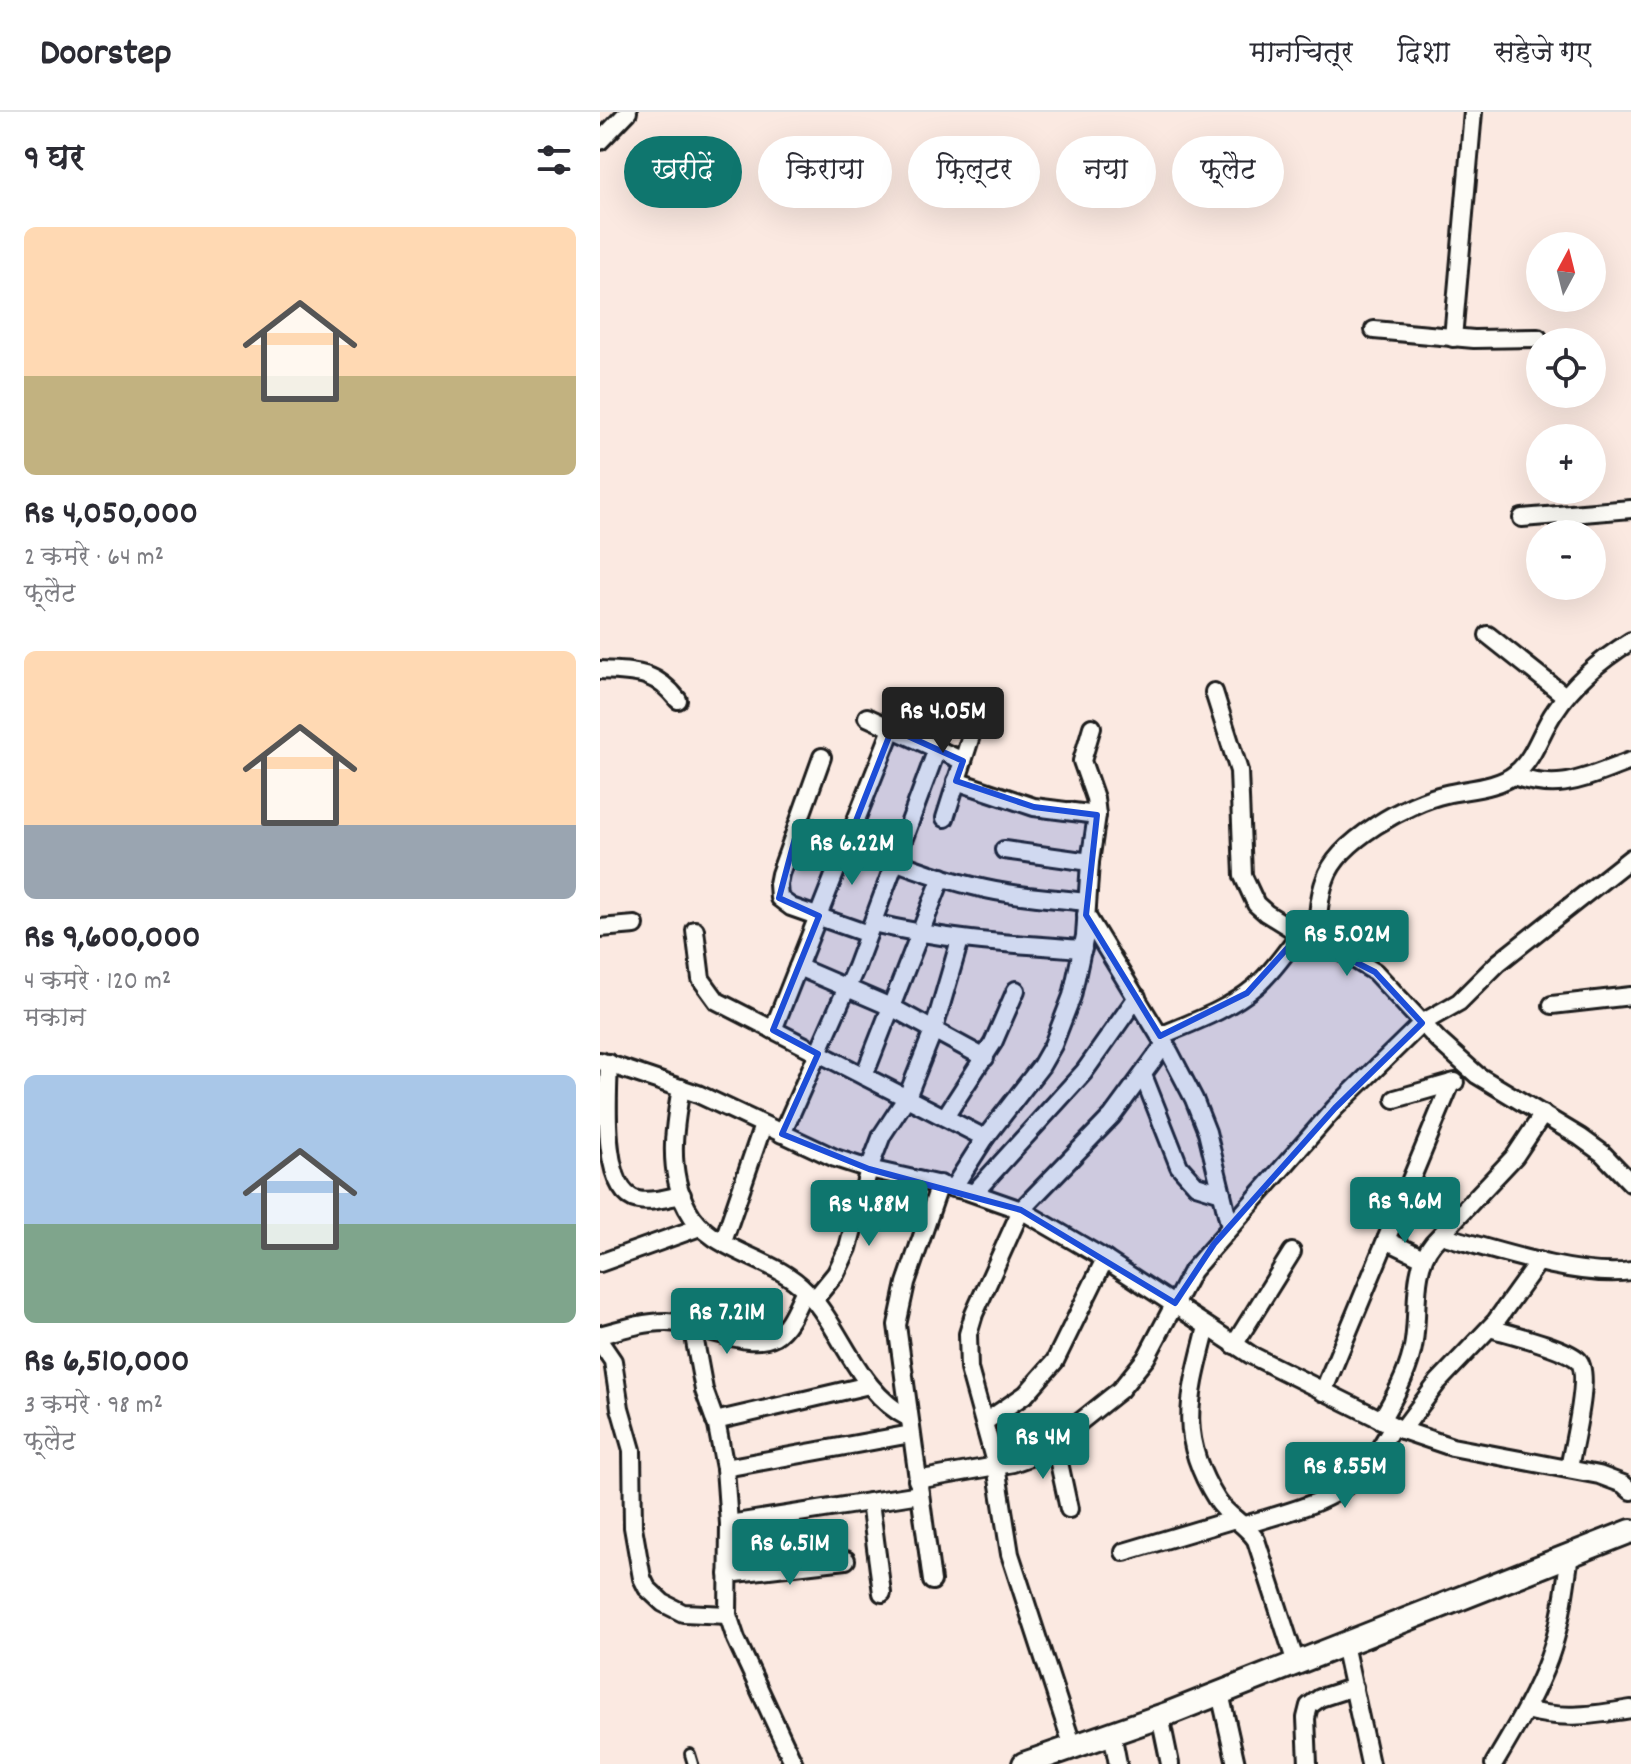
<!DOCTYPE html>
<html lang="hi">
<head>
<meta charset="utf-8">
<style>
  :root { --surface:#fff; --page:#f7f7f7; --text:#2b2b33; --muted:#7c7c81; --line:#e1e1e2; --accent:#0f766e }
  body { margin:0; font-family:Dekko,"Playpen Sans Deva",sans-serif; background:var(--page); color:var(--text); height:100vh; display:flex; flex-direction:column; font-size:30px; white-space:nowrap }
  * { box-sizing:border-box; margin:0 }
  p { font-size:26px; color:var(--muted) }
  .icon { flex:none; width:44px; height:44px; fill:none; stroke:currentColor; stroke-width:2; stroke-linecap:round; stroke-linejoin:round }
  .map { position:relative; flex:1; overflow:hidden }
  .drawer { display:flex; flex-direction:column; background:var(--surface); width:600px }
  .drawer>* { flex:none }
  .top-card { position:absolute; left:24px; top:24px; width:760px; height:72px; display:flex; gap:16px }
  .needle { width:52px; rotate:7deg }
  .controls { position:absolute; left:926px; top:120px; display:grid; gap:16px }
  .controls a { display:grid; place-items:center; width:80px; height:80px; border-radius:50%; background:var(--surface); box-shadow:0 8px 32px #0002; font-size:40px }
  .price { position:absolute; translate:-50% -68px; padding:0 18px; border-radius:8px; background:var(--accent); color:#fff; font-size:26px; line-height:52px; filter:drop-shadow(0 2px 4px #0008) }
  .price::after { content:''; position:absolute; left:50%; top:48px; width:24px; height:18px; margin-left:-12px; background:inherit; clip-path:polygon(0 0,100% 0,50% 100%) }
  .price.current { background:#222; color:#fff }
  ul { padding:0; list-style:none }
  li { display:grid; align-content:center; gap:16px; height:424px; padding:0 24px }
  li span { display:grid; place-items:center; height:248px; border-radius:12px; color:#555 }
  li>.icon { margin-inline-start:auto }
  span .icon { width:144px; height:144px; fill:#fffc; stroke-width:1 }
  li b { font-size:34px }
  h2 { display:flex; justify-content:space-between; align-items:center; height:96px; padding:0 24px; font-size:34px }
  .chip { padding:0 28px; border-radius:36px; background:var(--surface); box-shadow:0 8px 32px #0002; font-size:28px; line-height:72px }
  .chip.current { background:var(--accent); color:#fff }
  header { display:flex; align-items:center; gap:48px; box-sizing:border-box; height:112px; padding:0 40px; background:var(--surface); border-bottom:2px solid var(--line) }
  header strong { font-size:38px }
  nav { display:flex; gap:44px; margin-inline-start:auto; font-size:28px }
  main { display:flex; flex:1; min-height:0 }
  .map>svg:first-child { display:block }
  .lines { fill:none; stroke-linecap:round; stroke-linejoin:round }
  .lane-casing { stroke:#1c1c1c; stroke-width:14 }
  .street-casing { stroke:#1c1c1c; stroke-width:22 }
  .secondary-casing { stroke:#1c1c1c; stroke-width:28 }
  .lane { stroke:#fdfcf7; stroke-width:8 }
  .street { stroke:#fdfcf7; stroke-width:16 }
  .secondary { stroke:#fdfcf7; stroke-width:22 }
  .marked { fill:#1d4ed8; fill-opacity:0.2; stroke:#1d4ed8; stroke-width:6; stroke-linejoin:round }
</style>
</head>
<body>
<header>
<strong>Doorstep</strong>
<nav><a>मानचित्र</a><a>दिशा</a><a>सहेजे गए</a></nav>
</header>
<main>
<section class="drawer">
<h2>9 घर<svg class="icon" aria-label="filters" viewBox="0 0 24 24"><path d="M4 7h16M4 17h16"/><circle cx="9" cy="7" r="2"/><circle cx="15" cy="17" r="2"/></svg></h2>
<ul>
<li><span style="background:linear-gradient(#ffd9b3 60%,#c2b280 0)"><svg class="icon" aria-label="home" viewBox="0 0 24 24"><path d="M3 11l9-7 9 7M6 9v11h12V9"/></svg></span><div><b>Rs 4,050,000</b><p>2 कमरे · 64 m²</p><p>फ़्लैट</p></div></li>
<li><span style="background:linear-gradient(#ffd9b3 70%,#9aa5b1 0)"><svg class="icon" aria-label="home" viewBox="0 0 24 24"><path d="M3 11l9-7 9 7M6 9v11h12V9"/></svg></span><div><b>Rs 9,600,000</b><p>4 कमरे · 120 m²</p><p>मकान</p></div></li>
<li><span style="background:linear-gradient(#a9c7e8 60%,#7fa58c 0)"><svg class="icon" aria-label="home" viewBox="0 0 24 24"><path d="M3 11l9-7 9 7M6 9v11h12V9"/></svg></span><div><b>Rs 6,510,000</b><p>3 कमरे · 98 m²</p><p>फ़्लैट</p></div></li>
</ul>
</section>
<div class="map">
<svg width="1031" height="1652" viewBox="0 0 1031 1652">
  <rect width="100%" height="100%" fill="#fbe9e1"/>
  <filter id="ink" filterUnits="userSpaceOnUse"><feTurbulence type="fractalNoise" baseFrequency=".0125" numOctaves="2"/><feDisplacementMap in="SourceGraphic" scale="16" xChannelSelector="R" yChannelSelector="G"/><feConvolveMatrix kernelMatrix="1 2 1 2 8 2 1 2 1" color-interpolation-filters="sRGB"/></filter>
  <g filter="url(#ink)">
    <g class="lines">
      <defs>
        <path id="lane" d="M90,1642L93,1652"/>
        <g id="street">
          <path d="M0,29L28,0"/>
          <path d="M774,218L874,227L938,226"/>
          <path d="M853,226L873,0"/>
          <path d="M922,406L1031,397"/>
          <path d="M888,523L965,584"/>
          <path d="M0,558C35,560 55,558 78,588"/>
          <path d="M614,580L639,659L643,764L656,792L666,801L700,822L742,840L775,860L838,928L877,963L980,1025L1002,1041L1031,1071"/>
          <path d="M267,605L363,649"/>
          <path d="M222,645L180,762L178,772L179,786L191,795L268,822"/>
          <path d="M913,664C962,681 985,665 1031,649"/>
          <path d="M356,669L434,695L497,703"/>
          <path d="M345,706L381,592"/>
          <path d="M199,711C257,733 316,761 377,775C413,784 450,786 487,790"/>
          <path d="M404,738L490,750"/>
          <path d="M486,803L570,941L594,987L607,1020L630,1115"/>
          <path d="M273,811C342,828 411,832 483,837"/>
          <path d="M0,816L35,813"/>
          <path d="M95,818L101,867L117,889L385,1026"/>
          <path d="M716,828C718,809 718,787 725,768C737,729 809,690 846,682C868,677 899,676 916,661C935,646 941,618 955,599C974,570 1002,547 1031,529"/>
          <path d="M198,855L291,895L385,946"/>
          <path d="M952,893L1031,884"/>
          <path d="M173,918L292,617"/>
          <path d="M560,924C593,910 628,898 655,875C673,860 686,839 700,822"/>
          <path d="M0,949L98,982L235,1046L269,1057L367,1079L421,1098L500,1144L651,1243L802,1318L852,1335L999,1363L1023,1372L1031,1379"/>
          <path d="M9,951C8,982 0,1080 38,1088C52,1091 69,1085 82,1083"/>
          <path d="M543,963L579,1054L596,1073L622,1081"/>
          <path d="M264,964L342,765"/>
          <path d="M81,976C74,1016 67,1058 87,1096C110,1141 172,1143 206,1179C244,1219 257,1280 309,1306"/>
          <path d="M795,987L855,970"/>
          <path d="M345,1005L393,931L416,878"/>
          <path d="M182,1022L256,855L337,637"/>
          <path d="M353,1076L385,1026L441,954L453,933L472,884L485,824L490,750L497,703L495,686L482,649L492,615"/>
          <path d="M374,1081L484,960L537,885"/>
          <path d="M841,1123C891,1137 980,1167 1031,1159"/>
          <path d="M786,1128L823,1146"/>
          <path d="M123,1130L163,1013"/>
          <path d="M0,1151L100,1115"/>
          <path d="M214,1188L236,1161L248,1136L269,1057L282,1023L307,985L334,917L360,828"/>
          <path d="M92,1213L104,1278L117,1314L125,1356L129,1412L128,1503L136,1527L194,1652"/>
          <path d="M607,1215C590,1283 576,1323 617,1388C628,1405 646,1412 656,1428L696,1551"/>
          <path d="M890,1216C910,1222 964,1235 978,1248C992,1262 972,1336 969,1357"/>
          <path d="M0,1223C22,1217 44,1210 66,1210C97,1210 148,1239 175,1224C190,1215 197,1193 205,1178"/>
          <path d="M0,1230L13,1249L20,1296L32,1338L33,1415L42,1466L47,1476L63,1491L83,1501L128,1503"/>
          <path d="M634,1233L692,1140"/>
          <path d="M723,1280L851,971"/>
          <path d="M781,1308C794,1286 806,1265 812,1240C821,1205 809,1160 833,1131L915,1044L943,1002"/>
          <path d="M115,1309L269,1273"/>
          <path d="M385,1310L426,1282L455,1249L505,1147"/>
          <path d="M802,1318L838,1270L896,1209L939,1149"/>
          <path d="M455,1332L469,1397"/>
          <path d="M125,1356L311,1322"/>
          <path d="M317,1368L413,1351L441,1341L520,1278L546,1246L592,1159L735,996L822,911L859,890L898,851L1031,746"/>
          <path d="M270,1390L282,1481"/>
          <path d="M129,1412L320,1382"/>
          <path d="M645,1413C686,1400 735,1391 765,1357C776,1344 784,1329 793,1314"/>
          <path d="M524,1440L635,1407"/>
          <path d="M128,1462L246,1448"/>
          <path d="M332,1469L297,1213L306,1171L340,1072"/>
          <path d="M744,1532L770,1652"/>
          <path d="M620,1581L636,1652"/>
          <path d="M926,1598C962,1608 995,1603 1031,1597"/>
          <path d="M560,1604L570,1652"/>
          <path d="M512,1621L518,1652"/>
          <path d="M473,1635L410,1442L396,1354L369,1257L368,1222L374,1202L421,1098L512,1004L565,932"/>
          <path d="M708,1652L706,1606L709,1594L720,1586L754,1575"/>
          <path d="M894,1652C914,1618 935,1584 949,1546C961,1513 965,1477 970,1442"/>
        </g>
        <path id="secondary" d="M424,1652L567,1602L1031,1419"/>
      </defs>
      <use href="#lane" class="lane-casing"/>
      <use href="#street" class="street-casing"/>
      <use href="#secondary" class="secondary-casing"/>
      <use href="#lane" class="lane"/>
      <use href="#street" class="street"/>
      <use href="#secondary" class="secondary"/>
    </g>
  </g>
  <path class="marked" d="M292,617L363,649L356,669L434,695L497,703L486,803L560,924L647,881L700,822L775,860L822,911L735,996L614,1132L575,1191L421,1098L269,1057L182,1022L218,942L173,918L219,804L179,786L199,711L248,729Z"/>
</svg>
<div class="controls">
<a><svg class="needle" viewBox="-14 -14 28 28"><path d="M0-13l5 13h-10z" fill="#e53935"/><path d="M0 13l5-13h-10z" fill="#7c7c81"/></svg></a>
<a><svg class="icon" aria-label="locate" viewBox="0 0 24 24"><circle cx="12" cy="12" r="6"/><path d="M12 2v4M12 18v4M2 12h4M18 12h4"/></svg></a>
<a>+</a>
<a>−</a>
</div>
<b class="price current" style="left:343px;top:643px">Rs 4.05M</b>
<b class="price" style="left:252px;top:775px">Rs 6.22M</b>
<b class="price" style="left:747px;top:866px">Rs 5.02M</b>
<b class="price" style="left:805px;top:1133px">Rs 9.6M</b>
<b class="price" style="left:269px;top:1136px">Rs 4.88M</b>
<b class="price" style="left:127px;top:1244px">Rs 7.21M</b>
<b class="price" style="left:443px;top:1369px">Rs 4M</b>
<b class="price" style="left:745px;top:1398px">Rs 8.55M</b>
<b class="price" style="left:190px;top:1475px">Rs 6.51M</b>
<div class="top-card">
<a class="chip current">खरीदें</a>
<a class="chip">किराया</a>
<a class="chip">फ़िल्टर</a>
<a class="chip">नया</a>
<a class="chip">फ़्लैट</a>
</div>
</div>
</main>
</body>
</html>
